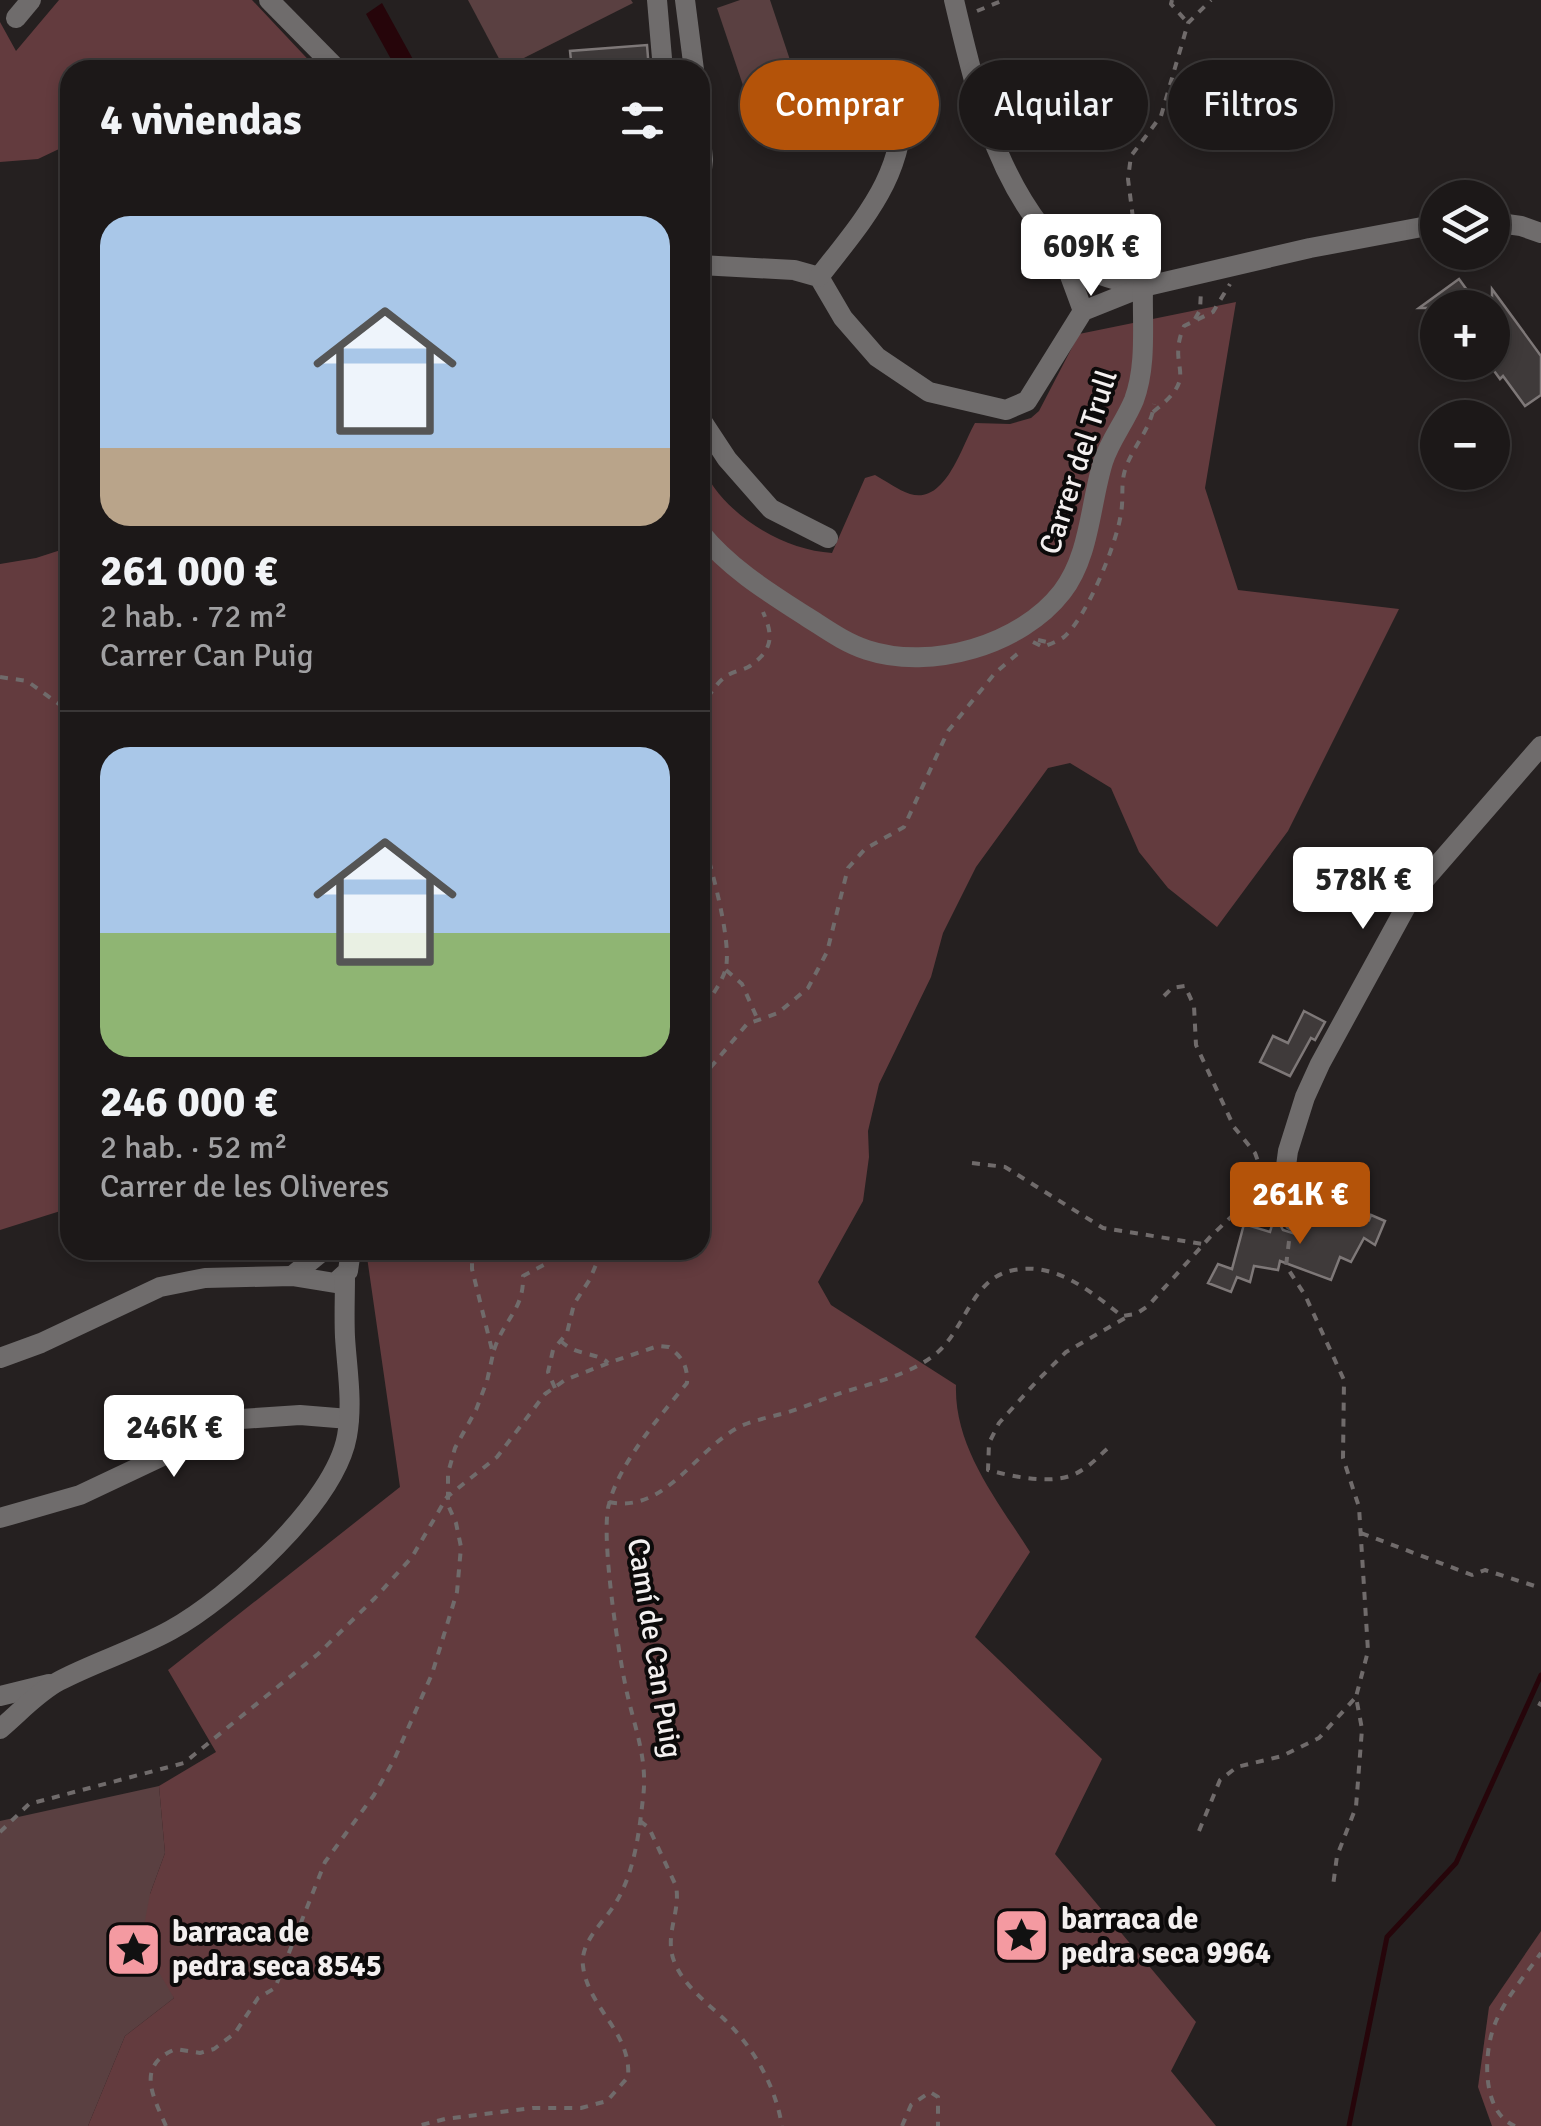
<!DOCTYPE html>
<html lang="es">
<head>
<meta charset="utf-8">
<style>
  :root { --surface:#1c1818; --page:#292525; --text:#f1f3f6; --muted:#a0a0a2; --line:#3a3737; --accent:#b45309 }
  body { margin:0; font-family:Signika,sans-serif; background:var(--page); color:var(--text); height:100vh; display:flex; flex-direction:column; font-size:38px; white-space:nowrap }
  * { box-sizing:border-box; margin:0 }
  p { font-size:32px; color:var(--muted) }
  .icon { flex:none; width:55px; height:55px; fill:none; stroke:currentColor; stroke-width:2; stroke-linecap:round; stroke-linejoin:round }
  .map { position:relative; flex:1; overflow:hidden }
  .side { position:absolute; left:60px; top:60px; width:650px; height:1200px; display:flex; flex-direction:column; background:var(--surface); border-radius:30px; box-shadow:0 5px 15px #0003,0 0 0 2px var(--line) }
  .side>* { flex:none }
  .hud { position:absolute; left:740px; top:60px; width:650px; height:90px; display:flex; gap:20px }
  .buttons { position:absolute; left:1420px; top:180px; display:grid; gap:20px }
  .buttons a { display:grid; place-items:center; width:90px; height:90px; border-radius:50%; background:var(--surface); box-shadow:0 5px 15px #0003,0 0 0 2px var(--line); font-size:50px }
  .price { position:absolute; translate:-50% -85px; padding:0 22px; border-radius:10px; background:#fff; color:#222; font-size:32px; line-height:65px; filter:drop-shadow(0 2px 5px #0008) }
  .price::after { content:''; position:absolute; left:50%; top:60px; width:30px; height:22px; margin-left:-15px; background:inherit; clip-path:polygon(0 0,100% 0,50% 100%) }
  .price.selected { background:var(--accent); color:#fff }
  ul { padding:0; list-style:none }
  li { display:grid; align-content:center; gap:20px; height:530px; padding:0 40px }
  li+li { border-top:2px solid var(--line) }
  li span { display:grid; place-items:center; height:310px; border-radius:30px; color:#555 }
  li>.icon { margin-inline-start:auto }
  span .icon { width:180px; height:180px; fill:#fffc; stroke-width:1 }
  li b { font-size:42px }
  h2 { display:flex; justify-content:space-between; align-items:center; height:120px; padding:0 40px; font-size:42px }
  .pill { padding:0 35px; border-radius:45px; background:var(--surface); box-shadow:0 5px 15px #0003,0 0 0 2px var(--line); font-size:35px; line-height:90px }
  .pill.selected { background:var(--accent); color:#fff }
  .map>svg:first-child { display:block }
  .green { fill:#5a4041 }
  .forest { fill:#633b3e }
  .water { fill:#26050a }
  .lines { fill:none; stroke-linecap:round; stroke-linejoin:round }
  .stream { stroke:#26050a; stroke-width:5 }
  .building { fill:#3f3a3a; stroke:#7e7878; stroke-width:2.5 }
  .path { stroke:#706b6b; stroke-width:4; stroke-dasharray:8 8; stroke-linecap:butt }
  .street { stroke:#6f6c6c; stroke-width:20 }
  .labels { text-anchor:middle; stroke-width:8; stroke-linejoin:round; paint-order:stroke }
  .street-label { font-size:30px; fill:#f3efef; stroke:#0c0a0a }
  .poi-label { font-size:30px; font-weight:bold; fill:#f3efef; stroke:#0c0a0a; text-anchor:start }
</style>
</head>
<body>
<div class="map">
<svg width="1541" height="2126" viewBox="0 0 1541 2126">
  <rect width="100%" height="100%" fill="#252020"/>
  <g class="green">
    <path d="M468,0H631L633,3L504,68Z"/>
    <path d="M740,0H770L804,102L754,118L717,8Z"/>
    <path d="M159,1786L165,1853L150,1894L174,1998L125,2036L88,2126H0V1821Z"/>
  </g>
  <g class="forest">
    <path d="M59,0H252L318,70H70V149H59L38,159L0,162V22L16,51Z"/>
    <path d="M1236,302L1205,488L1238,590L1399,609L1288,831L1217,927L1168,888L1139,852L1111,788L1070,763L1048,768L976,867L943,933L931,977L879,1084L868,1131L869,1157L863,1201L818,1282L831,1305L956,1385C954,1448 998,1501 1030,1552L975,1637L1102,1759L1055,1854L1196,2022L1171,2071L1216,2126H88L125,2036L174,1998L141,1942L150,1894L165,1853L159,1786L216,1752L168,1670L400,1487L366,1250H700V462C719,511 780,550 832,553L865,478L875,475C886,481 898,490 910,494C946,505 962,445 975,423L1010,424L1031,418L1039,411L1079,334Z"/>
    <path d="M70,547V1208L0,1230V564L36,558Z"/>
    <path d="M1541,1931V2126H1492L1478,2087L1489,2007Z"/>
  </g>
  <path class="water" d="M382,3L415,63L397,70L366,14Z"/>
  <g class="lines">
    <path class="stream" d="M1349,2126L1387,1937L1456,1863L1541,1675"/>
  </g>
  <g class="building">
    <path d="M647,45L649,70H572L570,51Z"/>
    <path d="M1459,279L1480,308H1419Z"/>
    <path d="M1492,289L1541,356V395L1525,406L1503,376L1500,379L1492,368Z"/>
    <path d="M1304,1011L1325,1022L1315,1040L1311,1038L1290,1076L1260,1062L1273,1036L1288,1043Z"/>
    <path d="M1342,1208L1369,1220L1371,1215L1385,1221L1375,1245L1364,1238L1351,1262L1340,1257L1331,1280L1280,1261L1278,1270L1254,1266L1250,1282L1237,1277L1231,1292L1208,1283L1218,1264L1232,1269L1244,1224L1270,1232L1275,1215L1283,1230L1296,1234L1305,1227L1307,1210L1337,1223Z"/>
  </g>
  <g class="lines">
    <g class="path">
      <path d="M1172,0L1171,4L1188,23"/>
      <path d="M977,11L1004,0"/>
      <path d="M1139,265L1128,179L1131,156L1161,116L1188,23L1211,0"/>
      <path d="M1195,319L1200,310L1201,291"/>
      <path d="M1153,412C1203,373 1165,371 1184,326L1213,312L1230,284"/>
      <path d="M700,491L712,517"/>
      <path d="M1038,640L1051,643"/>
      <path d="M1033,642L1043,647C1050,644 1058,641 1064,637C1087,617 1117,543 1121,513C1124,497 1120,483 1126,467C1134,445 1152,427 1154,404"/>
      <path d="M0,677L27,681L70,712"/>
      <path d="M700,712C707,699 715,683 728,675C735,671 744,670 750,666C774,649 773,635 763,612"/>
      <path d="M700,831C709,858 734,946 725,971C720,986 709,1000 700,1011"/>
      <path d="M726,970L742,984L757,1018"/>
      <path d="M1164,996L1172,988L1185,986L1194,1006L1196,1045L1234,1127L1255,1153L1266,1183"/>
      <path d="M700,1080L747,1024L778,1013L808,988L827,952L848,868L865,849L904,827L948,731L995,673L1022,650"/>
      <path d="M972,1163L1005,1167L1103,1228L1203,1244"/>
      <path d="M1289,1241L1286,1266L1305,1295L1344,1380L1343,1458L1359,1507L1368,1651L1356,1697L1362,1729L1356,1807L1337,1856L1333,1886"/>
      <path d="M561,1341C575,1356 598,1352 608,1363"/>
      <path d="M494,1350C505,1317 524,1310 523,1276L549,1262L554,1250"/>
      <path d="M555,1388L548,1372L553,1350L567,1333L574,1304L590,1279L602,1250"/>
      <path d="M1107,1449C1099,1456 1091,1465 1082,1470C1058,1487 1015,1477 988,1470L989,1443L999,1423L1037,1381L1066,1352L1127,1317"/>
      <path d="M609,1502C666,1514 695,1449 741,1426C755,1420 770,1417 785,1413C802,1408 818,1401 835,1395C870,1383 911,1376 939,1351C966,1326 973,1277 1014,1270C1057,1262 1091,1292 1122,1316L1136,1314L1148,1306L1211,1236L1268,1182"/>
      <path d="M1361,1533L1472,1575L1485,1570L1541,1588"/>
      <path d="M1539,1706L1541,1702"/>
      <path d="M640,1821L649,1828L676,1886C681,1912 664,1935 674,1961C683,1985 706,2002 724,2019C754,2048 775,2085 782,2126"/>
      <path d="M1199,1831L1220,1780L1237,1767L1282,1756L1319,1738L1356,1697"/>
      <path d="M0,1832L29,1804L184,1763L318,1654L375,1598L412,1557L447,1497L497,1457L545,1394L565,1380L611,1362L658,1346L669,1347C682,1357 688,1366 687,1383C661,1415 619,1463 609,1504C600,1535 619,1658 627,1693C635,1729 648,1760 643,1798C639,1834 634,1876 613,1907C601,1925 580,1943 583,1966C588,2008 632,2033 628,2077L607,2101L581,2108H533L445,2119L417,2126"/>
      <path d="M166,2126C153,2096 135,2065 176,2049L200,2053L214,2049L235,2033L258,1998L275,1988L325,1862L374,1795L394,1760L432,1674L457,1592L461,1547L456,1523L448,1505V1473L455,1448L476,1410L487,1381L493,1354L472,1269V1250"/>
      <path d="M902,2126L911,2105L930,2092L938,2097V2126"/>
      <path d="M1515,2126C1480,2112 1483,2048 1497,2019C1508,1995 1526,1974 1541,1953"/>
    </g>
    <g class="street">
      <path d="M269,0L338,70"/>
      <path d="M657,0L663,70"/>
      <path d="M685,0L694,70"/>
      <path d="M954,0C973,80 990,161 1041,227C1049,237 1056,249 1065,256C1089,274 1115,280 1143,287"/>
      <path d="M16,18L31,0"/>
      <path d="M700,128L703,160L700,188"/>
      <path d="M1492,222L1521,226L1541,233"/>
      <path d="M1062,254L1083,311"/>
      <path d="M700,265L794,270L819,277L843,318L877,357L929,392L1006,410L1027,401L1083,311L1143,287L1310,248L1438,224"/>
      <path d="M819,277C868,214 906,174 904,90"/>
      <path d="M700,418L727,459L771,509L828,538"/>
      <path d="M700,532C729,568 768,592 807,617C826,629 845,643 867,650C931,671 1021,645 1062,592C1090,556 1090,504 1103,462C1110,440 1125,422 1134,400C1147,365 1142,324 1143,287"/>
      <path d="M1293,1221L1286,1166L1288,1151L1305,1097L1320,1064L1414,892L1541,746"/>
      <path d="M292,1276L324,1250"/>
      <path d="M0,1358L41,1343L160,1287L205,1278L292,1276L335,1283L348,1271L351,1250"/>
      <path d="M0,1518L80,1495L241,1419L300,1415L349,1419"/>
      <path d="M0,1696L49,1684"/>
      <path d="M0,1729C19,1713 38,1692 59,1681C95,1662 135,1650 171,1630C229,1598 335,1503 347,1436C353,1402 347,1370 345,1337C344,1316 345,1297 345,1276"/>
    </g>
  </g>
  <defs>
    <symbol id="sight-square" viewBox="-11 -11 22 22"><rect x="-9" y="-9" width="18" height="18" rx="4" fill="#f49aa1" stroke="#0c0a0a"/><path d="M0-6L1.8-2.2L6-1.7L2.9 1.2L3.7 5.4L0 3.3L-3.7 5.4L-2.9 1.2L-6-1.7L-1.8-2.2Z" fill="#111"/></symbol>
  </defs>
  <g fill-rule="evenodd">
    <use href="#sight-square" x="990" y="1904" width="63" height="63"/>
    <use href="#sight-square" x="102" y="1918" width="63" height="63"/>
  </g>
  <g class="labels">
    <g class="street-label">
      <text transform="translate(1078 462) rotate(-72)" y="10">Carrer del Trull</text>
      <text transform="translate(655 1648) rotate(81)" y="10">Camí de Can Puig</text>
    </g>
    <g class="poi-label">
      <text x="1061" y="1929">barraca de<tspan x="1061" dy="34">pedra seca 9964</tspan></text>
      <text x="172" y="1942">barraca de<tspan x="172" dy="34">pedra seca 8545</tspan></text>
    </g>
  </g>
</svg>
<div class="buttons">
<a><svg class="icon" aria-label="layers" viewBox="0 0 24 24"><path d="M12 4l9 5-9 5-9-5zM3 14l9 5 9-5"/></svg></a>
<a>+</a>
<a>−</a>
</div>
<b class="price" style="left:1091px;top:299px">609K €</b>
<b class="price" style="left:1363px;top:932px">578K €</b>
<b class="price selected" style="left:1300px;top:1247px">261K €</b>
<b class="price" style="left:174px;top:1480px">246K €</b>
<div class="hud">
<a class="pill selected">Comprar</a>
<a class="pill">Alquilar</a>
<a class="pill">Filtros</a>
</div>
<section class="side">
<h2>4 viviendas<svg class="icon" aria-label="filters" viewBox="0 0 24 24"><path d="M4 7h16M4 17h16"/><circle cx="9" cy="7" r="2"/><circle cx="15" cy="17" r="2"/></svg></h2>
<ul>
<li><span style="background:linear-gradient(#a9c7e8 75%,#b9a48a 0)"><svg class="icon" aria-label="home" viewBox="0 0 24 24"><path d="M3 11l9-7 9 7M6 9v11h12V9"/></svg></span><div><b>261 000 €</b><p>2 hab. · 72 m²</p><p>Carrer Can Puig</p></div></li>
<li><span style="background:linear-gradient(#a9c7e8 60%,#8fb573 0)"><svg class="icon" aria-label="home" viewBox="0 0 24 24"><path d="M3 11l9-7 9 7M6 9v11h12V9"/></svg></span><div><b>246 000 €</b><p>2 hab. · 52 m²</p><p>Carrer de les Oliveres</p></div></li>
</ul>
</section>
</div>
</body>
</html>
